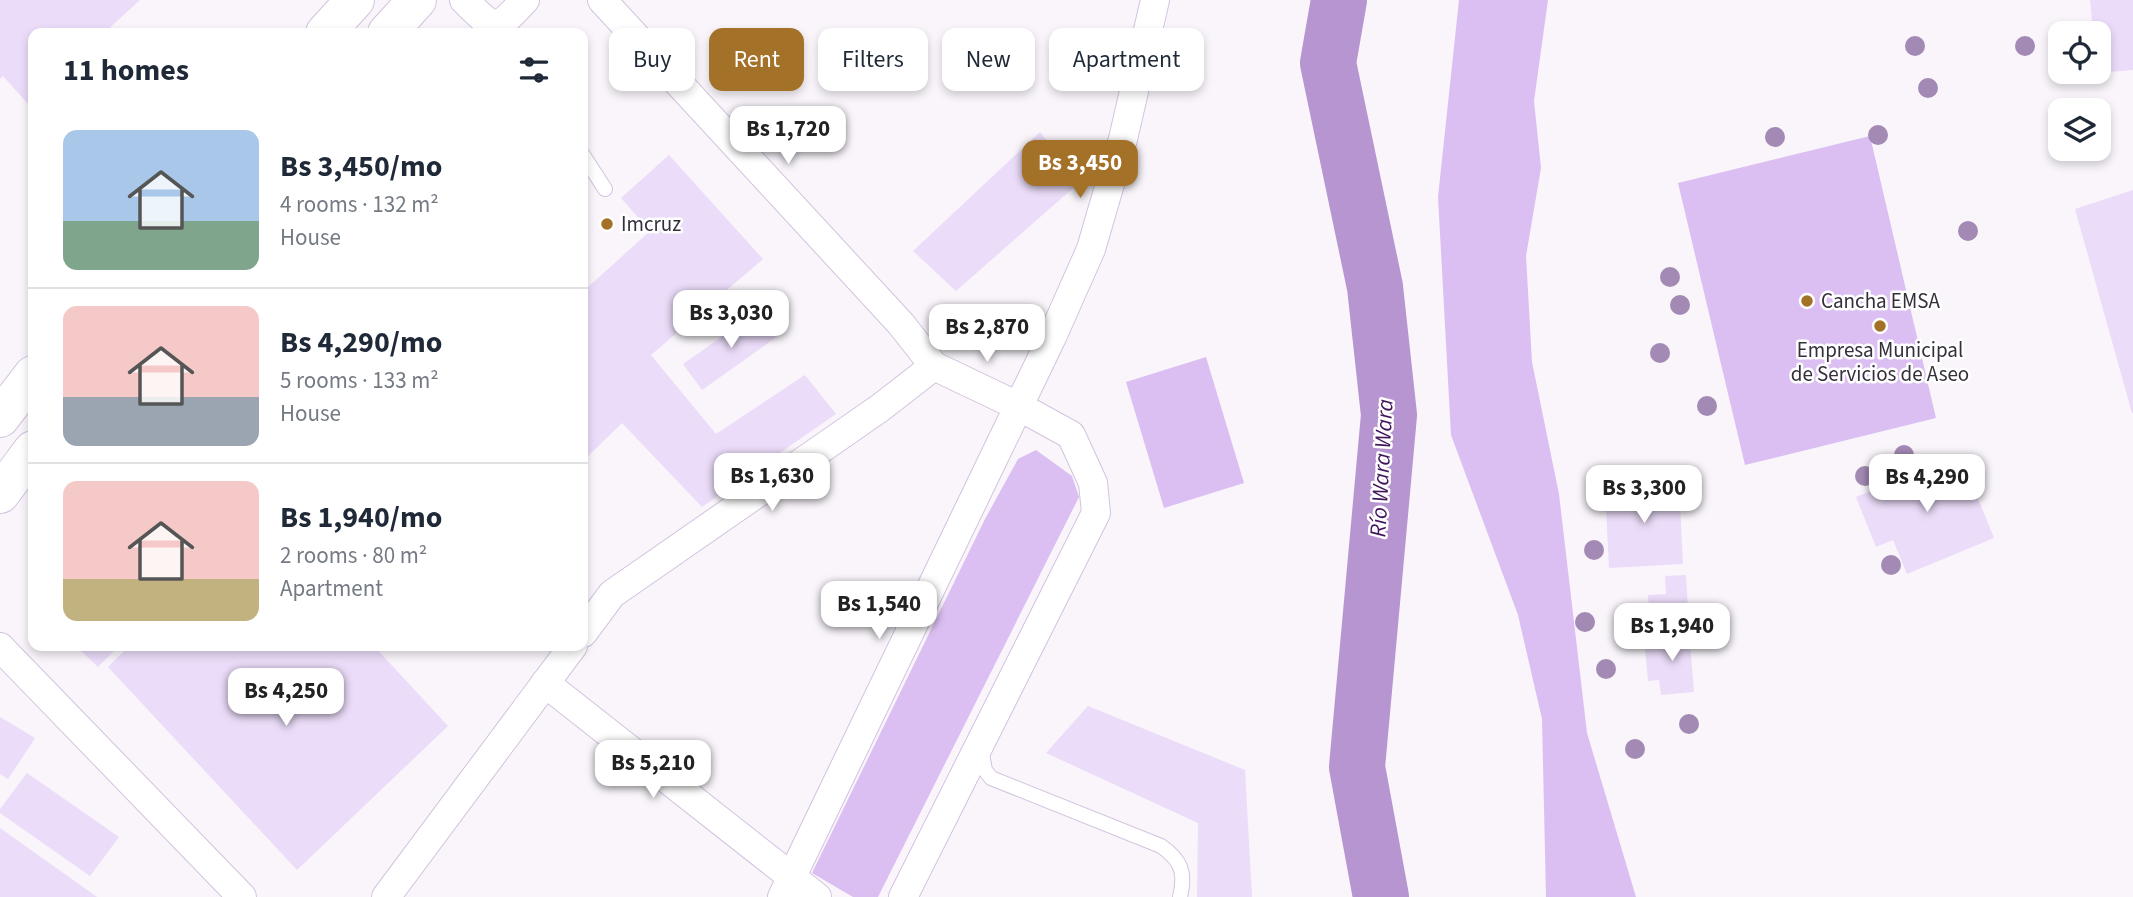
<!DOCTYPE html>
<html lang="en">
<head>
<meta charset="utf-8">
<style>
  :root { --surface:#fff; --page:#f2f2f3; --text:#1f2937; --muted:#747a83; --line:#e0e1e3; --accent:#a47128 }
  body { margin:0; font-family:"Source Sans 3",sans-serif; background:var(--page); color:var(--text); height:100vh; display:flex; flex-direction:column; font-size:26px; white-space:nowrap }
  * { box-sizing:border-box; margin:0 }
  p { font-size:23px; color:var(--muted) }
  .icon { flex:none; width:38px; height:38px; fill:none; stroke:currentColor; stroke-width:2; stroke-linecap:round; stroke-linejoin:round }
  .map { position:relative; flex:1; overflow:hidden }
  .sheet { position:absolute; left:28px; top:28px; width:560px; height:623px; display:flex; flex-direction:column; background:var(--surface); border-radius:14px; box-shadow:0 4px 10px #0003 }
  .sheet>* { flex:none }
  .guide { position:absolute; left:609px; top:28px; width:665px; height:63px; display:flex; gap:14px }
  .buttons { position:absolute; left:2048px; top:21px; display:grid; gap:14px }
  .buttons a { display:grid; place-items:center; width:63px; height:63px; border-radius:14px; background:var(--surface); box-shadow:0 4px 10px #0003; font-size:35px }
  .price { position:absolute; translate:-50% -60px; padding:0 16px; border-radius:14px; background:#fff; color:#222; font-size:23px; line-height:46px; filter:drop-shadow(0 2px 4px #0008) }
  .price::after { content:''; position:absolute; left:50%; top:42px; width:21px; height:16px; margin-left:-10px; background:inherit; clip-path:polygon(0 0,100% 0,50% 100%) }
  .price.active { background:var(--accent); color:#fff }
  ul { padding:0; list-style:none }
  li { display:flex; align-items:center; gap:21px; height:175px; padding:0 35px }
  li+li { border-top:2px solid var(--line) }
  li span { display:grid; place-items:center; flex:none; width:196px; height:140px; border-radius:14px; color:#555 }
  li>.icon { margin-inline-start:auto }
  span .icon { width:84px; height:84px; fill:#fffc; stroke-width:1 }
  li b { font-size:30px }
  h2 { display:flex; justify-content:space-between; align-items:center; height:84px; padding:0 35px; font-size:30px }
  .chip { padding:0 24px; border-radius:14px; background:var(--surface); box-shadow:0 4px 10px #0003; font-size:24px; line-height:63px }
  .chip.active { background:var(--accent); color:#fff }
  .map>svg:first-child { display:block }
  .green { fill:#dbbff2 }
  .lines { fill:none; stroke-linecap:round; stroke-linejoin:round }
  .river { stroke:#b695d1; stroke-width:56 }
  .building { fill:#ebdcf9 }
  .lane-casing { stroke:#d2c3df; stroke-width:16 }
  .street-casing { stroke:#d2c3df; stroke-width:30 }
  .highway-casing { stroke:#d2c3df; stroke-width:40 }
  .lane { stroke:#fff; stroke-width:14 }
  .street { stroke:#fff; stroke-width:28 }
  .highway { stroke:#fff; stroke-width:38 }
  .tree { fill:#a38ab4 }
  .poi-dot { fill:#a47128; stroke:#fff; stroke-width:2.5 }
  .labels { text-anchor:middle; stroke-width:5; stroke-linejoin:round; paint-order:stroke }
  .poi-label { font-size:21px; fill:#352f3b; stroke:#fff; text-anchor:start }
  .water-label { font-size:23px; font-style:italic; fill:#42165d; stroke:#fff }
</style>
</head>
<body>
<div class="map">
<svg width="2133" height="897" viewBox="0 0 2133 897">
  <rect width="100%" height="100%" fill="#f9f5fb"/>
  <g class="green">
    <path d="M1459,0H1548L1534,101L1541,168L1526,256L1532,362L1559,494L1587,733L1636,897H1546L1542,719L1518,615L1451,435L1438,197Z"/>
    <path d="M1870,136L1936,418L1745,465L1678,183Z"/>
    <path d="M1206,357L1244,483L1164,508L1126,382Z"/>
    <path d="M1036,450L1072,476L1079,497L878,897H853L812,873L985,519L1018,459Z"/>
  </g>
  <g class="lines">
    <path class="river" d="M1339,0L1328,63L1375,287L1389,415L1357,767L1381,897"/>
  </g>
  <g class="building">
    <path d="M0,0H140L104,33H33V99L28,104L3,76L0,79Z"/>
    <path d="M2090,0H2133V70L2098,73V33H2093Z"/>
    <path d="M1040,132L1080,182L956,291L913,251Z"/>
    <path d="M669,155L763,259L651,355L716,434L805,375L836,414L702,507L622,423L583,461V283L587,288L650,231L621,198Z"/>
    <path d="M2133,190V413H2132L2075,209Z"/>
    <path d="M760,310L778,336L702,390L683,364Z"/>
    <path d="M1960,454L1994,538L1907,574L1893,540L1876,547L1856,497Z"/>
    <path d="M1679,483L1683,564L1609,568L1605,487Z"/>
    <path d="M1686,575L1689,624L1650,627L1648,595L1666,594L1665,576Z"/>
    <path d="M1689,630L1694,692L1661,695L1659,680L1648,681L1645,648L1660,647L1659,632Z"/>
    <path d="M76,646H119L98,667Z"/>
    <path d="M129,646H374L448,726L297,870L108,667Z"/>
    <path d="M1088,706L1245,770L1252,897H1197L1198,823L1046,753Z"/>
    <path d="M0,717L35,738L8,779L0,774Z"/>
    <path d="M27,773L119,837L90,876L0,813V809Z"/>
    <path d="M0,828L97,897H0Z"/>
  </g>
  <g class="lines">
    <defs>
      <g id="lane">
        <path d="M583,155L605,189"/>
        <path d="M981,749L985,770L991,778L1161,846C1181,860 1186,872 1180,897"/>
      </g>
      <g id="street">
        <path d="M464,0C496,31 494,33 525,0"/>
        <path d="M602,0L901,324L934,366L1018,406L1071,435L1093,483L1096,513L903,897"/>
        <path d="M583,633L612,594L880,408L934,366"/>
        <path d="M0,647L242,897"/>
        <path d="M545,683L817,897"/>
        <path d="M386,897L573,646"/>
        <path d="M782,897L1052,337L1091,249L1123,139L1155,0"/>
      </g>
      <g id="highway">
        <path d="M325,33L355,0"/>
        <path d="M387,33L417,0"/>
        <path d="M0,418L33,375"/>
        <path d="M0,494L33,450"/>
      </g>
    </defs>
    <use href="#lane" class="lane-casing"/>
    <use href="#street" class="street-casing"/>
    <use href="#highway" class="highway-casing"/>
    <use href="#lane" class="lane"/>
    <use href="#street" class="street"/>
    <use href="#highway" class="highway"/>
  </g>
  <g class="tree">
    <circle cx="1915" cy="46" r="10"/>
    <circle cx="2025" cy="46" r="10"/>
    <circle cx="1928" cy="88" r="10"/>
    <circle cx="1878" cy="135" r="10"/>
    <circle cx="1775" cy="137" r="10"/>
    <circle cx="1968" cy="231" r="10"/>
    <circle cx="1670" cy="277" r="10"/>
    <circle cx="1680" cy="305" r="10"/>
    <circle cx="1660" cy="353" r="10"/>
    <circle cx="1707" cy="406" r="10"/>
    <circle cx="1904" cy="455" r="10"/>
    <circle cx="1865" cy="476" r="10"/>
    <circle cx="1594" cy="550" r="10"/>
    <circle cx="1891" cy="565" r="10"/>
    <circle cx="1585" cy="622" r="10"/>
    <circle cx="1606" cy="669" r="10"/>
    <circle cx="1689" cy="724" r="10"/>
    <circle cx="1635" cy="749" r="10"/>
  </g>
  <g class="poi-dot">
    <circle cx="607" cy="224" r="7"/>
    <circle cx="1807" cy="301" r="7"/>
    <circle cx="1880" cy="326" r="7"/>
  </g>
  <g class="labels">
    <g class="poi-label">
      <text x="621" y="231">Imcruz</text>
      <text x="1821" y="308">Cancha EMSA</text>
      <text x="1880" y="357" text-anchor="middle">Empresa Municipal<tspan x="1880" dy="24">de Servicios de Aseo</tspan></text>
    </g>
    <g class="water-label">
      <text transform="translate(1381 468) rotate(-87)" y="8">Río Wara Wara</text>
    </g>
  </g>
</svg>
<div class="buttons">
<a><svg class="icon" aria-label="locate" viewBox="0 0 24 24"><circle cx="12" cy="12" r="6"/><path d="M12 2v4M12 18v4M2 12h4M18 12h4"/></svg></a>
<a><svg class="icon" aria-label="layers" viewBox="0 0 24 24"><path d="M12 4l9 5-9 5-9-5zM3 14l9 5 9-5"/></svg></a>
</div>
<b class="price" style="left:788px;top:166px">Bs 1,720</b>
<b class="price active" style="left:1080px;top:200px">Bs 3,450</b>
<b class="price" style="left:731px;top:350px">Bs 3,030</b>
<b class="price" style="left:987px;top:364px">Bs 2,870</b>
<b class="price" style="left:772px;top:513px">Bs 1,630</b>
<b class="price" style="left:1927px;top:514px">Bs 4,290</b>
<b class="price" style="left:1644px;top:525px">Bs 3,300</b>
<b class="price" style="left:879px;top:641px">Bs 1,540</b>
<b class="price" style="left:1672px;top:663px">Bs 1,940</b>
<b class="price" style="left:286px;top:728px">Bs 4,250</b>
<b class="price" style="left:653px;top:800px">Bs 5,210</b>
<div class="guide">
<a class="chip">Buy</a>
<a class="chip active">Rent</a>
<a class="chip">Filters</a>
<a class="chip">New</a>
<a class="chip">Apartment</a>
</div>
<section class="sheet">
<h2>11 homes<svg class="icon" aria-label="filters" viewBox="0 0 24 24"><path d="M4 7h16M4 17h16"/><circle cx="9" cy="7" r="2"/><circle cx="15" cy="17" r="2"/></svg></h2>
<ul>
<li><span style="background:linear-gradient(#a9c7e8 65%,#7fa58c 0)"><svg class="icon" aria-label="home" viewBox="0 0 24 24"><path d="M3 11l9-7 9 7M6 9v11h12V9"/></svg></span><div><b>Bs 3,450/mo</b><p>4 rooms · 132 m²</p><p>House</p></div></li>
<li><span style="background:linear-gradient(#f6c9c9 65%,#9aa5b1 0)"><svg class="icon" aria-label="home" viewBox="0 0 24 24"><path d="M3 11l9-7 9 7M6 9v11h12V9"/></svg></span><div><b>Bs 4,290/mo</b><p>5 rooms · 133 m²</p><p>House</p></div></li>
<li><span style="background:linear-gradient(#f6c9c9 70%,#c2b280 0)"><svg class="icon" aria-label="home" viewBox="0 0 24 24"><path d="M3 11l9-7 9 7M6 9v11h12V9"/></svg></span><div><b>Bs 1,940/mo</b><p>2 rooms · 80 m²</p><p>Apartment</p></div></li>
</ul>
</section>
</div>
</body>
</html>
